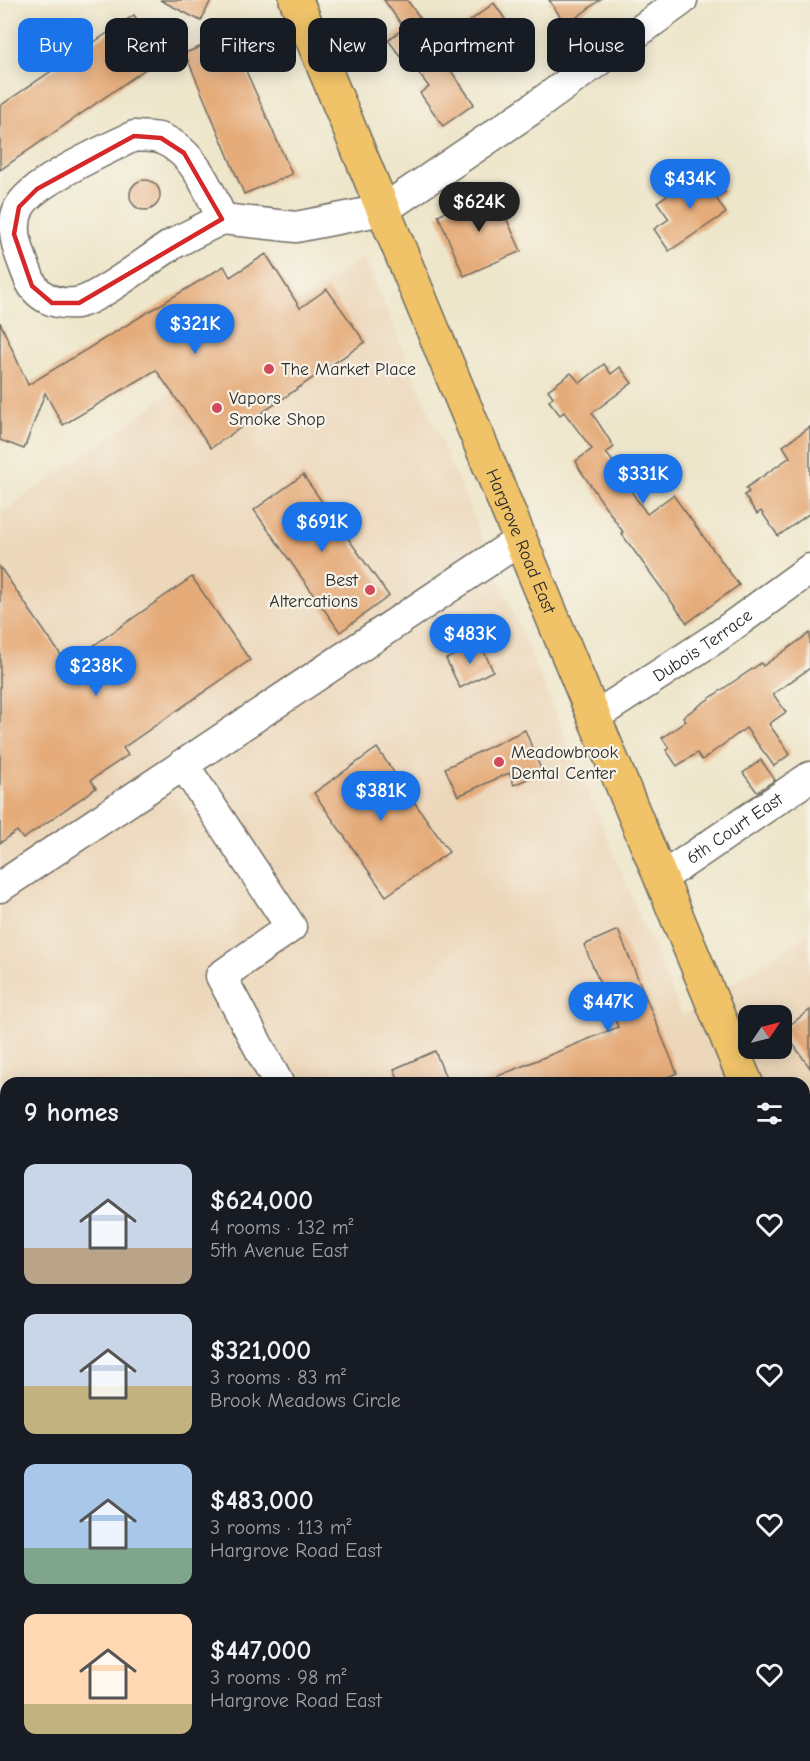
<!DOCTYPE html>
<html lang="en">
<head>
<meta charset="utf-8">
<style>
  :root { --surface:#171b24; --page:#20242c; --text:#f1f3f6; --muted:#9ea1a6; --accent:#1a73e8 }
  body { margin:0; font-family:"Comic Neue",sans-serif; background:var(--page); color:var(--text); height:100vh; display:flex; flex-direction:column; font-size:22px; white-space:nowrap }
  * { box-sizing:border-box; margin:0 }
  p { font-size:20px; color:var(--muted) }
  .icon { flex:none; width:33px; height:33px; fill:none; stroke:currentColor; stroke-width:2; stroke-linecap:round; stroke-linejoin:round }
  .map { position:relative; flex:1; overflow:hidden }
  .details { position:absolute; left:0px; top:1077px; width:810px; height:684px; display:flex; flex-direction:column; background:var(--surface); border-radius:18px 18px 0 0; box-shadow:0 3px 15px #0003 }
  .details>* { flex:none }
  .banner { position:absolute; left:18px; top:18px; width:774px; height:54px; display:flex; gap:12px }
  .needle { width:39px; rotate:55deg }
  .tools { position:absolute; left:738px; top:1005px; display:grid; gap:12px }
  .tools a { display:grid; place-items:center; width:54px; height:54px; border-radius:12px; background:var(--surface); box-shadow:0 3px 15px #0003; font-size:30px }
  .price { position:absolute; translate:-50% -51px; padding:0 14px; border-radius:21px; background:var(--accent); color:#fff; font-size:20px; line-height:39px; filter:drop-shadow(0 2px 3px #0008) }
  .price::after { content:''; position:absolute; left:50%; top:36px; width:18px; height:14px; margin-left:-9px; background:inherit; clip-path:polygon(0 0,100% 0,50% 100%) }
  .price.on { background:#222; color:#fff }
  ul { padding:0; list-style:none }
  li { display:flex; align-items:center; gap:18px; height:150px; padding:0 24px }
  li span { display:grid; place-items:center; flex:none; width:168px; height:120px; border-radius:12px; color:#555 }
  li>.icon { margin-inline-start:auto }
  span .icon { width:72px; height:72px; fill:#fffc; stroke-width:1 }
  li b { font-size:26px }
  h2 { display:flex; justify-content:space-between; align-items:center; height:72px; padding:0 24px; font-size:26px }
  .chip { padding:0 21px; border-radius:12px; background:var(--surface); box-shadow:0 3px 15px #0003; font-size:21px; line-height:54px }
  .chip.on { background:var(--accent); color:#fff }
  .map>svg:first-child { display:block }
  .built { fill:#ecd7ba; fill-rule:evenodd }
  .building { fill:#e5ab79 }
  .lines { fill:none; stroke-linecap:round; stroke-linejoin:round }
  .minor-casing { stroke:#6f6c63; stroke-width:33 }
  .major-casing { stroke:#6f6c63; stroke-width:36 }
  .highway-casing { stroke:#6f6c63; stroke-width:36 }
  .minor { stroke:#fff; stroke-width:30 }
  .major { stroke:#f0c369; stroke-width:33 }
  .highway { stroke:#f0c369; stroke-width:33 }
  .marked { fill:none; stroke:#d62828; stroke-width:4.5; stroke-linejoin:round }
  .poi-dot { fill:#d1495b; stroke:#f7f3e8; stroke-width:2 }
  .labels { text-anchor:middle; stroke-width:4.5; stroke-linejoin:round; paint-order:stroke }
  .poi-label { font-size:18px; fill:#2b2b2b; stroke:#f7f3e8; text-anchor:start }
  .street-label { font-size:18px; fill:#2b2b2b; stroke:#f7f3e8 }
</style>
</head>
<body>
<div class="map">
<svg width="810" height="1761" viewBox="0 0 810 1761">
  <rect width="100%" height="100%" fill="#f7f3e8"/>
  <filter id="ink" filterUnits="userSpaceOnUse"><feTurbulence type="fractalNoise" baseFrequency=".0167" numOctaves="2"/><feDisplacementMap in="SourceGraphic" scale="12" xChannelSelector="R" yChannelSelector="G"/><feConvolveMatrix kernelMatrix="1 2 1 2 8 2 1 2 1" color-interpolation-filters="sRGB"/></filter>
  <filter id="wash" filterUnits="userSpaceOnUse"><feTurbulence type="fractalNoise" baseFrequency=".008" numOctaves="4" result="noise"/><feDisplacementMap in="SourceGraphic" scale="24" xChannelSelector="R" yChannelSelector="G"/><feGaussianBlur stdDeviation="1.35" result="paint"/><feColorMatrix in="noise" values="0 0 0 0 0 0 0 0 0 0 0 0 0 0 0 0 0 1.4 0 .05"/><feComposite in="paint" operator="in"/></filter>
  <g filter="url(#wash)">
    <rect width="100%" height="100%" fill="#eee6ca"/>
    <path class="built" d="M364,256L682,1016L810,933V1414L804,1418V1083H6V1755H276L267,1761H0V514ZM748,1016H782V1048H748Z"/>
    <g id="blocks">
      <g class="building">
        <path d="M160,0H211L201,21Z"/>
        <path d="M384,0H407L443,49L438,52L474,104L443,126L420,93L429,87L405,55L402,58L388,40L404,28Z"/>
        <path d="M549,0H600L566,25Z"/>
        <path d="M494,3L509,25L482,45L466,24Z"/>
        <path d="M134,15L142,27L146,24L167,54L0,170V106Z"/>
        <path d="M230,35L292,174L244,194L185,53Z"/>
        <path d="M699,174L706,184L715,177L725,192L716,198L726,213L669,251L654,229L669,219L657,202Z"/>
        <circle cx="145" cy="195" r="15"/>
        <path d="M494,191L521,251L464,276L438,215Z"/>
        <path d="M266,254L300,308L327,289L365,342L211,448L156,370L63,425L45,393L24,449L0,440V322L28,385L224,266L230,277Z"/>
        <path d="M604,364L611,374L620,367L632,383L592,413L614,447L606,453L614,463L612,464L647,514L673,495L739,585L687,623L621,533L623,532L580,470L576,461L592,449L564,412L560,415L549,401L553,397L548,390L571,373L580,383Z"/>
        <path d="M810,427V513L778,536L761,511L757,514L744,495L749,492L746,488L790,457L783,446Z"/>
        <path d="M303,475L389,596L340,632L254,510Z"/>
        <path d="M0,567L67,664L192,577L250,660L123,748L128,755L91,780L96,788L23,839L17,831L0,843Z"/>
        <path d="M810,633V668L773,694L786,712L769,724L790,754L774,766L746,728L702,760L697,753L677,766L666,750L669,748L662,738L686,721L683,717L730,684L761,663L763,666Z"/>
        <path d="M480,643L493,671L460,688L446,659Z"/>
        <path d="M525,730L542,772L514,785L509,773L458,796L445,768Z"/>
        <path d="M377,748L449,852L386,896L314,793Z"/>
        <path d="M761,760L775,780L757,792L743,773Z"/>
        <path d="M618,930L677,1073L653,1083H481L618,1027L584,945Z"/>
        <path d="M810,1010V1068L783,1030Z"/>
        <path d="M435,1051L448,1083H400L394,1069Z"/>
      </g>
    </g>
  </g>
  <g filter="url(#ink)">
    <use href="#blocks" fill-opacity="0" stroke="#6f6c63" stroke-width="1.5"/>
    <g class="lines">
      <defs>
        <g id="minor">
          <path d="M134,136C143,137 154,136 162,139C194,152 209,190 222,219C206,227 189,235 173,244C153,256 97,301 76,303C56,305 37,298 29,278C21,257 8,230 19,208C31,182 108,149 134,136Z"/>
          <path d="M222,219L296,227L383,210L532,109L682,0"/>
          <path id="s1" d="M594,717L717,637L810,569"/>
          <path d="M183,764L291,927L221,976L278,1083"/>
          <path id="s2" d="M660,879L810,777"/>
          <path d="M0,887L520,540"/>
          <path d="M0,1287L6,1295"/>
          <path d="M0,1701L6,1697"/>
          <path d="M573,1761L582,1755"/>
        </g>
        <g id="major">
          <path id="s3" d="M296,0L746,1083"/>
          <path d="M804,1214L810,1225"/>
        </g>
        <g id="highway">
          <path d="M804,1456L810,1451"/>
          <path d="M804,1534L810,1529"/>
          <path d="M404,1755L405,1761"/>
          <path d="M331,1761L333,1755"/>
          <path d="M371,1761L379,1755"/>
          <path d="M479,1761L488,1755"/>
        </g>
      </defs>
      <use href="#minor" class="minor-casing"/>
      <use href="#major" class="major-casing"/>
      <use href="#highway" class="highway-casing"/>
      <use href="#minor" class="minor"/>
      <use href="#major" class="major"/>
      <use href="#highway" class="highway"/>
    </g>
  </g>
  <path class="marked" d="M134,136L161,138L184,153L222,219L79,303H52L32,286L14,234L19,207L37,189Z"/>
  <g class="poi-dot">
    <circle cx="269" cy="369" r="6"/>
    <circle cx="217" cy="408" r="6"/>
    <circle cx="370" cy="590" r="6"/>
    <circle cx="499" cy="762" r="6"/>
  </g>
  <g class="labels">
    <g class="poi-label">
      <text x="281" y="375">The Market Place</text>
      <text x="229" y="404">Vapors<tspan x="229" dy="21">Smoke Shop</tspan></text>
      <text x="358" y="586" text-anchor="end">Best<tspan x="358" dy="21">Altercations</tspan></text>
      <text x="511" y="758">Meadowbrook<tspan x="511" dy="21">Dental Center</tspan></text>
    </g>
    <g class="street-label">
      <text dy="6" stroke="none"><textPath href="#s3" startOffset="586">Hargrove Road East</textPath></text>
      <text dy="6" stroke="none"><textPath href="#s1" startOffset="130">Dubois Terrace</textPath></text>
      <text dy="6" stroke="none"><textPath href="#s2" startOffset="90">6th Court East</textPath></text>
    </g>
  </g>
</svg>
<div class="tools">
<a><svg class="needle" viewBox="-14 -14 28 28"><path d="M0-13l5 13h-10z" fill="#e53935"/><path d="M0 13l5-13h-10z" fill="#9ea1a6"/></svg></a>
</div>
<b class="price" style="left:690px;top:210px">$434K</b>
<b class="price on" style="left:479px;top:233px">$624K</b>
<b class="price" style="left:195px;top:355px">$321K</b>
<b class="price" style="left:643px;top:505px">$331K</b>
<b class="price" style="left:322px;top:553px">$691K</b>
<b class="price" style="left:470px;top:665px">$483K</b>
<b class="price" style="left:96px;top:697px">$238K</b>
<b class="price" style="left:381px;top:822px">$381K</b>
<b class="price" style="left:608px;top:1033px">$447K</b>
<div class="banner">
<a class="chip on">Buy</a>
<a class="chip">Rent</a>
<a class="chip">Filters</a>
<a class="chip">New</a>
<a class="chip">Apartment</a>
<a class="chip">House</a>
</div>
<section class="details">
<h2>9 homes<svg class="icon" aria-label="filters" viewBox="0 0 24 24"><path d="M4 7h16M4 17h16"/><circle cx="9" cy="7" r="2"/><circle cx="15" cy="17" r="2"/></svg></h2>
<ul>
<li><span style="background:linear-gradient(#c9d6e8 70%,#b9a48a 0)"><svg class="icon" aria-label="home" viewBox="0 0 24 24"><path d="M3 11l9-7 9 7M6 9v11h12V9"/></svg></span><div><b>$624,000</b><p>4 rooms · 132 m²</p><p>5th Avenue East</p></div><svg class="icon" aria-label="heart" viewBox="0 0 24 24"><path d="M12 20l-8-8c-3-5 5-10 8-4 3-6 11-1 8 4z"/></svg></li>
<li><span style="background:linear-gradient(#c9d6e8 60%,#c2b280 0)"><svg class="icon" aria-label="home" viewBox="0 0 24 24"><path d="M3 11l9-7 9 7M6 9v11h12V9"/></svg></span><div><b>$321,000</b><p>3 rooms · 83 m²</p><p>Brook Meadows Circle</p></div><svg class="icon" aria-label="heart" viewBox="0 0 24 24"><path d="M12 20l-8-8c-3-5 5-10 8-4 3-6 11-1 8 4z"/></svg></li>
<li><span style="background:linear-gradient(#a9c7e8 70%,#7fa58c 0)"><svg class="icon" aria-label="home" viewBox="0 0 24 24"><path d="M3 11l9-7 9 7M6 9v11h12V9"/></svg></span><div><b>$483,000</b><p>3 rooms · 113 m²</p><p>Hargrove Road East</p></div><svg class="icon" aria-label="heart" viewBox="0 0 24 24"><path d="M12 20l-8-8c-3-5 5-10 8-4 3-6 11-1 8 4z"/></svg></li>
<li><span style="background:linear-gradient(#ffd9b3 75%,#c2b280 0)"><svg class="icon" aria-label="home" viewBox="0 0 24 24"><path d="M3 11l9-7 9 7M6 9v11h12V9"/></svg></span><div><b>$447,000</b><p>3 rooms · 98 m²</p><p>Hargrove Road East</p></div><svg class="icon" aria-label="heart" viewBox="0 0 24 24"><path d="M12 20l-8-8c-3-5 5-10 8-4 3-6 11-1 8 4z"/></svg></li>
</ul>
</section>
</div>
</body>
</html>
